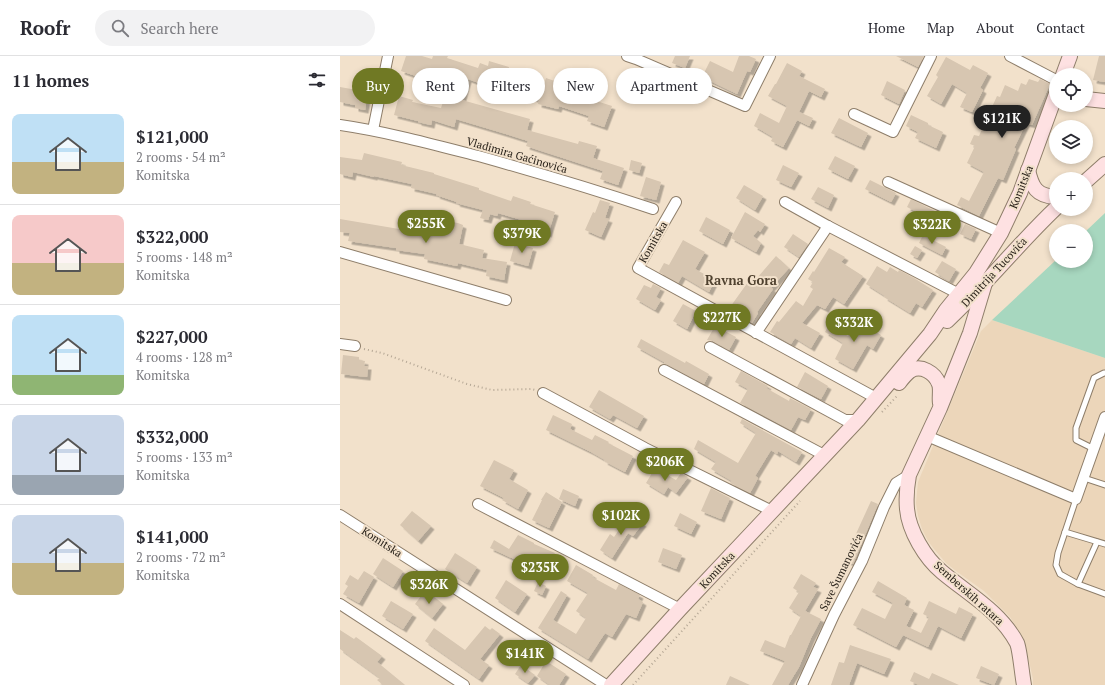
<!DOCTYPE html>
<html lang="en">
<head>
<meta charset="utf-8">
<style>
  :root { --surface:#fff; --page:#f2f2f3; --text:#2b2b33; --muted:#7c7c81; --line:#e1e1e2; --accent:#707924 }
  body { margin:0; font-family:"PT Serif",serif; background:var(--page); color:var(--text); height:100vh; display:flex; flex-direction:column; font-size:15px; white-space:nowrap }
  * { box-sizing:border-box; margin:0 }
  p { font-size:13px; color:var(--muted) }
  .icon { flex:none; width:22px; height:22px; fill:none; stroke:currentColor; stroke-width:2; stroke-linecap:round; stroke-linejoin:round }
  .map { position:relative; flex:1; overflow:hidden }
  .drawer { display:flex; flex-direction:column; background:var(--surface); width:340px }
  .drawer>* { flex:none }
  .banner { position:absolute; left:12px; top:12px; width:380px; height:36px; display:flex; gap:8px }
  .fabs { position:absolute; left:709px; top:12px; display:grid; gap:8px }
  .fabs a { display:grid; place-items:center; width:44px; height:44px; border-radius:50%; background:var(--surface); box-shadow:0 2px 6px #0003; font-size:20px }
  .price { position:absolute; translate:-50% -34px; padding:0 9px; border-radius:14px; background:var(--accent); color:#fff; font-size:13px; line-height:26px; filter:drop-shadow(0 1px 2px #0008) }
  .price::after { content:''; position:absolute; left:50%; top:24px; width:12px; height:9px; margin-left:-6px; background:inherit; clip-path:polygon(0 0,100% 0,50% 100%) }
  .price.active { background:#222; color:#fff }
  ul { padding:0; list-style:none }
  li { display:flex; align-items:center; gap:12px; height:100px; padding:0 12px }
  li+li { border-top:1px solid var(--line) }
  li span { display:grid; place-items:center; flex:none; width:112px; height:80px; border-radius:8px; color:#555 }
  li>.icon { margin-inline-start:auto }
  span .icon { width:48px; height:48px; fill:#fffc; stroke-width:1 }
  li b { font-size:17px }
  h2 { display:flex; justify-content:space-between; align-items:center; height:48px; padding:0 12px; font-size:17px }
  .pill { padding:0 14px; border-radius:18px; background:var(--surface); box-shadow:0 2px 6px #0003; font-size:14px; line-height:36px }
  .pill.active { background:var(--accent); color:#fff }
  header { display:flex; align-items:center; gap:24px; box-sizing:border-box; height:56px; padding:0 20px; background:var(--surface); border-bottom:1px solid var(--line) }
  header strong { font-size:19px }
  nav { display:flex; gap:22px; margin-inline-start:auto; font-size:14px }
  .search { width:280px; height:36px; background:var(--page); display:flex; align-items:center; gap:10px; box-sizing:border-box; padding:0 14px; border-radius:22px; color:var(--muted); font-size:15px }
  main { display:flex; flex:1; min-height:0 }
  .map>svg:first-child { display:block }
  .built { fill:#ecd6ba }
  .green { fill:#a7d7bf }
  .building { fill:#d7c6b1; filter:url(#shadow) }
  .lines { fill:none; stroke-linecap:round; stroke-linejoin:round }
  .service-casing { stroke:#8e7e6a; stroke-width:7 }
  .minor-casing { stroke:#8e7e6a; stroke-width:12 }
  .secondary-casing { stroke:#8e7e6a; stroke-width:16 }
  .path { stroke:#b5a795; stroke-width:2; stroke-dasharray:1 3; stroke-linecap:butt }
  .service { stroke:#fff; stroke-width:5 }
  .minor { stroke:#fff; stroke-width:10 }
  .secondary { stroke:#fee1e2; stroke-width:14 }
  .labels { text-anchor:middle; stroke-width:4; stroke-linejoin:round; paint-order:stroke }
  .street-label { font-size:11px; fill:#2a231b; stroke:#f2e1cb }
  .quarter-label { font-size:13px; font-weight:bold; fill:#4f412f; stroke:#f2e1cb }
</style>
</head>
<body>
<header>
<strong>Roofr</strong>
<div class="search"><svg class="icon" aria-label="search" viewBox="0 0 24 24"><circle cx="10" cy="10" r="6"/><path d="M15 15l6 6"/></svg>Search here</div>
<nav><a>Home</a><a>Map</a><a>About</a><a>Contact</a></nav>
</header>
<main>
<section class="drawer">
<h2>11 homes<svg class="icon" aria-label="filters" viewBox="0 0 24 24"><path d="M4 7h16M4 17h16"/><circle cx="9" cy="7" r="2"/><circle cx="15" cy="17" r="2"/></svg></h2>
<ul>
<li><span style="background:linear-gradient(#bfe0f5 60%,#c2b280 0)"><svg class="icon" aria-label="home" viewBox="0 0 24 24"><path d="M3 11l9-7 9 7M6 9v11h12V9"/></svg></span><div><b>$121,000</b><p>2 rooms · 54 m²</p><p>Komitska</p></div></li>
<li><span style="background:linear-gradient(#f6c9c9 60%,#c2b280 0)"><svg class="icon" aria-label="home" viewBox="0 0 24 24"><path d="M3 11l9-7 9 7M6 9v11h12V9"/></svg></span><div><b>$322,000</b><p>5 rooms · 148 m²</p><p>Komitska</p></div></li>
<li><span style="background:linear-gradient(#bfe0f5 75%,#8fb573 0)"><svg class="icon" aria-label="home" viewBox="0 0 24 24"><path d="M3 11l9-7 9 7M6 9v11h12V9"/></svg></span><div><b>$227,000</b><p>4 rooms · 128 m²</p><p>Komitska</p></div></li>
<li><span style="background:linear-gradient(#c9d6e8 75%,#9aa5b1 0)"><svg class="icon" aria-label="home" viewBox="0 0 24 24"><path d="M3 11l9-7 9 7M6 9v11h12V9"/></svg></span><div><b>$332,000</b><p>5 rooms · 133 m²</p><p>Komitska</p></div></li>
<li><span style="background:linear-gradient(#c9d6e8 60%,#c2b280 0)"><svg class="icon" aria-label="home" viewBox="0 0 24 24"><path d="M3 11l9-7 9 7M6 9v11h12V9"/></svg></span><div><b>$141,000</b><p>2 rooms · 72 m²</p><p>Komitska</p></div></li>
</ul>
</section>
<div class="map">
<svg width="765" height="629" viewBox="0 0 765 629">
  <defs>
    <filter id="shadow"><feDropShadow dx="3.5" dy="3.5" stdDeviation="0" flood-color="#0004"/></filter>
  </defs>
  <rect width="100%" height="100%" fill="#f2e1cb"/>
  <path class="built" d="M652,264L765,302V629H693V623L684,583L670,561L644,535L616,515L606,507L594,493L588,485L582,473L578,460L576,447L578,426L641,275Z"/>
  <path class="green" d="M765,157V302L652,264L716,204V205H746V175Z"/>
  <g class="building">
    <path d="M66,0H82L92,3L93,0H108L107,2L138,12L140,7L148,10L149,5L169,11L168,16L176,19L175,20L204,28L206,22L249,37L247,42L272,50L264,71L247,65L249,60L219,50L218,53L198,48L199,44L151,30L150,31L128,23L122,44L190,63L187,74L238,88L239,85L257,90L253,102L284,112L278,129L260,123L263,115L186,90L188,85L166,78L116,63L114,71L92,64L91,69L78,66V65L54,59L59,40L73,44L72,46L101,52L111,21L82,13L79,21L61,15Z"/>
    <path d="M335,0H350L345,12L332,7Z"/>
    <path d="M399,0H409L416,3L410,16L407,15L397,38L362,21L370,5L393,16Z"/>
    <path d="M556,0H584L578,11Z"/>
    <path d="M759,0H765V26L753,24Z"/>
    <path d="M606,1L630,14L633,9L648,17L640,32L643,34L632,56L620,51L627,37L612,28L601,48L587,40L598,21L596,19Z"/>
    <path d="M447,7L462,15L459,20L485,33L481,41L469,35L459,56L473,62L469,70L457,64L443,91L431,85L433,81L414,70L420,57L439,67L447,50L428,40L435,28H436Z"/>
    <path d="M689,23L698,26L700,23L710,28L692,69L686,67L674,92L676,93L663,124L658,122L639,160L617,149L621,141L629,145L644,116L627,107L635,90L630,88L634,79L639,80L645,66L665,75L672,60L652,51L657,40L660,41L665,29L678,35L681,27L686,29Z"/>
    <path d="M547,25L565,34L559,48L541,39Z"/>
    <path d="M0,31L28,36L25,54L15,52V49L0,46Z"/>
    <path d="M571,59L588,67V69L603,76L596,92L575,82L578,76L566,70Z"/>
    <path d="M499,62L528,77L521,91L491,77Z"/>
    <path d="M24,97L62,106L61,109L94,117V118L139,132V134L171,145L173,140L191,146L190,148L215,156L208,178L190,172L192,167L158,157L157,160L150,158L148,164L140,162L143,154L116,147L117,146L96,139L97,138L71,132L72,128L34,120V121L13,116L12,121L0,118V101L22,104Z"/>
    <path d="M495,100L515,110L508,123L488,113Z"/>
    <path d="M291,104L302,107L299,117L289,114Z"/>
    <path d="M443,109L459,117L451,131L436,124Z"/>
    <path d="M306,121L321,126L316,144L300,140Z"/>
    <path d="M530,124L556,137L551,146L525,133Z"/>
    <path d="M404,129L423,140L415,154L396,142Z"/>
    <path d="M478,131L494,139L488,152L471,143Z"/>
    <path d="M571,143L595,155L590,163L567,151Z"/>
    <path d="M260,144L270,147L265,162L269,163L261,181L245,174L253,156L255,157Z"/>
    <path d="M405,156L425,168L420,176L418,174L413,180L421,187L416,196L391,182Z"/>
    <path d="M366,161L390,174L383,188L359,175Z"/>
    <path d="M0,163L59,173V170L88,174L90,163L118,167L123,169L119,188L144,194L142,202L167,206L164,224L146,220L147,214L118,207L117,210L84,203L85,198L56,194V192L8,185L10,177L0,176Z"/>
    <path d="M625,168L636,173L631,183L620,178Z"/>
    <path d="M453,178L468,188L459,201L444,191Z"/>
    <path d="M583,179L606,191L602,199L579,187Z"/>
    <path d="M343,184L365,196L355,213L375,224L369,236L342,220L338,227L319,216L324,207L329,209Z"/>
    <path d="M175,187L193,192L188,210L170,205Z"/>
    <path d="M575,190L582,194L577,202L570,198Z"/>
    <path d="M489,192L505,201L501,206L523,220L504,248L493,241L485,253L477,249L462,267L480,277L471,292L455,282L451,288L430,276L437,265L439,266L456,245L463,250L473,233L470,231L473,226L468,223L473,215L474,216Z"/>
    <path d="M436,200L449,212L431,232L433,233L417,256L418,257L412,267L388,254L413,219L417,222Z"/>
    <path d="M602,205L616,213L609,225L595,216Z"/>
    <path d="M537,210L547,216L550,211L558,216L559,214L574,222L593,234L582,251L576,247L570,257L544,241L545,240L526,228Z"/>
    <path d="M313,228L321,232L316,241L321,244L315,254L296,243L304,229L311,232Z"/>
    <path d="M343,248L356,255L347,273L333,265Z"/>
    <path d="M517,265L541,279L533,293L527,289L513,313L495,303L503,287L485,276L489,269L508,280Z"/>
    <path d="M375,270L396,281L389,294L373,285L367,284Z"/>
    <path d="M301,283L345,307L346,305L369,318L364,328L324,307V306L297,291Z"/>
    <path d="M3,299L19,301V304L25,305L24,310H28L27,321L1,318Z"/>
    <path d="M401,315L428,330L426,332L449,345L450,342L471,353L465,364L458,361L451,374L400,347L408,333L395,326Z"/>
    <path d="M465,316L488,330L481,343L457,331Z"/>
    <path d="M259,334L304,360L297,372L273,359L270,363L249,351Z"/>
    <path d="M213,359L232,368L230,373L252,384L255,379L269,386L268,387L293,400L285,416L264,405L265,404L251,396L206,374Z"/>
    <path d="M402,363L462,396L456,406L438,395L437,398L431,394L415,420L418,422L410,437L390,427L392,425L371,413L376,406L354,393L358,384L398,407L416,377L400,367Z"/>
    <path d="M154,404L174,414L169,423L188,434L178,453L162,444L164,442L140,430Z"/>
    <path d="M315,412L336,424L341,417L348,421L336,437L328,431L324,438L306,427Z"/>
    <path d="M371,432L390,442L381,463L361,455Z"/>
    <path d="M223,433L239,440L235,450L219,443Z"/>
    <path d="M206,436L222,446L209,472L192,464L202,444H201Z"/>
    <path d="M531,445L538,448L513,508L504,504Z"/>
    <path d="M72,455L91,470L78,485L60,469Z"/>
    <path d="M340,457L357,466L351,478L334,470Z"/>
    <path d="M290,458L303,467L293,480L288,477L272,502L260,494L270,478L274,481Z"/>
    <path d="M178,479L194,487V488L215,497L206,515L177,502L176,504L150,492L154,484L169,493Z"/>
    <path d="M323,492L342,499L336,513L318,506Z"/>
    <path d="M115,497L137,511L127,527L105,513Z"/>
    <path d="M43,502L63,515L53,531L33,518Z"/>
    <path d="M236,509L253,519L252,521L276,534L279,528L300,539L298,543L303,546L296,562L286,558L272,581L265,577L248,603L198,572L221,535L227,539L213,564L236,578L246,562L236,555L248,537L227,525Z"/>
    <path d="M24,515L34,521L19,547L3,538L8,530L5,528L10,519L18,524Z"/>
    <path d="M461,518L476,527L473,531L478,533L465,555L481,563L471,582L459,611L448,629H432L445,605L420,595L425,584L445,592L450,579H451L461,560L449,552L459,536L453,532Z"/>
    <path d="M166,524L187,538L175,556L155,542Z"/>
    <path d="M538,525L567,542L564,549L574,554L566,570L581,577L589,561L583,558L589,545L616,558L619,551L633,558L621,582L598,570L588,591L563,579L556,591L513,569L522,552L545,563L553,547L532,536Z"/>
    <path d="M198,526L206,530L202,539L194,535Z"/>
    <path d="M84,536L91,542L93,540L103,548L92,562L75,548Z"/>
    <path d="M51,545L73,558L63,573L42,560Z"/>
    <path d="M145,570L150,574L152,572L160,578L140,603L149,609L139,623L85,585L94,572L125,594Z"/>
    <path d="M0,574L14,583L16,581L42,600L37,606L65,629H43L37,624L40,622L0,593Z"/>
    <path d="M510,589L551,603L544,618L517,607L509,629H491L499,606L504,607Z"/>
    <path d="M206,605L226,618L219,629H210L197,620Z"/>
    <path d="M181,609L195,619L188,627L175,618Z"/>
    <path d="M641,610L659,618L654,629L636,622Z"/>
    <path d="M574,616L589,623L592,617L619,629H579L570,625Z"/>
    <path d="M390,620L410,629H386Z"/>
  </g>
  <g class="lines">
    <defs>
      <g id="service">
        <path d="M754,393L736,384V372L754,322L764,317H765"/>
        <path d="M744,422L765,429"/>
        <path d="M736,443L718,497L716,509L720,518L738,528L765,538"/>
        <path d="M725,476L765,488"/>
        <path d="M738,528L757,486"/>
      </g>
      <g id="minor">
        <path d="M287,0L296,3L405,50L430,0"/>
        <path d="M670,0L716,24"/>
        <path d="M514,58L553,76L591,0"/>
        <path d="M0,69C48,76 95,89 142,101C199,117 256,134 313,153"/>
        <path d="M33,74L48,0"/>
        <path d="M548,126L661,177"/>
        <path d="M336,146L298,212L536,342"/>
        <path d="M445,146L488,170L619,238"/>
        <path d="M0,196L166,244"/>
        <path d="M416,277L488,170"/>
        <path d="M0,288L15,290"/>
        <path d="M370,291L505,364H518"/>
        <path d="M324,314L484,399"/>
        <path d="M203,337L305,392L432,455"/>
        <path d="M587,380L736,443L765,361"/>
        <path d="M138,448L340,553"/>
        <path d="M0,459L266,629"/>
        <path d="M0,548L124,629"/>
        <path d="M462,629L494,559L522,505L544,451L556,427L569,419"/>
      </g>
      <g id="secondary">
        <path d="M723,19L730,0"/>
        <path d="M746,43L765,45"/>
        <path d="M688,114C692,131 696,140 716,141"/>
        <path d="M746,125L765,108"/>
        <path d="M645,227L630,277L600,352L569,419C567,430 566,442 567,453C569,475 585,502 602,516C628,538 660,555 677,587C680,594 682,619 684,629"/>
        <path d="M607,265C646,229 678,188 716,152"/>
        <path d="M559,327C562,323 566,318 570,315C581,308 595,317 599,328C601,333 599,342 600,347"/>
        <path d="M271,629L340,553L518,364L590,278L606,254L636,217L661,177L680,137L716,38"/>
      </g>
    </defs>
    <use href="#service" class="service-casing"/>
    <use href="#minor" class="minor-casing"/>
    <use href="#secondary" class="secondary-casing"/>
    <g class="path">
      <path d="M24,293L42,297L127,328L152,334L191,333L195,334"/>
      <path d="M542,356L558,339"/>
      <path d="M293,629L460,445"/>
    </g>
    <use href="#service" class="service"/>
    <use href="#minor" class="minor"/>
    <use href="#secondary" class="secondary"/>
  </g>
  <g class="labels">
    <g class="street-label">
      <text transform="translate(177 99) rotate(16)" y="4">Vladimira Gaćinovića</text>
      <text transform="translate(681 131) rotate(-68)" y="4">Komitska</text>
      <text transform="translate(313 186) rotate(-60)" y="4">Komitska</text>
      <text transform="translate(654 216) rotate(-47)" y="4">Dimitrija Tucovića</text>
      <text transform="translate(42 486) rotate(33)" y="4">Komitska</text>
      <text transform="translate(377 514) rotate(-47)" y="4">Komitska</text>
      <text transform="translate(501 516) rotate(-64)" y="4">Save Šumanovića</text>
      <text transform="translate(629 537) rotate(42)" y="4">Semberskih ratara</text>
    </g>
    <g class="quarter-label">
      <text x="401" y="229">Ravna Gora</text>
    </g>
  </g>
</svg>
<div class="fabs">
<a><svg class="icon" aria-label="locate" viewBox="0 0 24 24"><circle cx="12" cy="12" r="6"/><path d="M12 2v4M12 18v4M2 12h4M18 12h4"/></svg></a>
<a><svg class="icon" aria-label="layers" viewBox="0 0 24 24"><path d="M12 4l9 5-9 5-9-5zM3 14l9 5 9-5"/></svg></a>
<a>+</a>
<a>−</a>
</div>
<b class="price active" style="left:662px;top:83px">$121K</b>
<b class="price" style="left:86px;top:188px">$255K</b>
<b class="price" style="left:592px;top:189px">$322K</b>
<b class="price" style="left:182px;top:198px">$379K</b>
<b class="price" style="left:382px;top:282px">$227K</b>
<b class="price" style="left:514px;top:287px">$332K</b>
<b class="price" style="left:325px;top:426px">$206K</b>
<b class="price" style="left:281px;top:480px">$102K</b>
<b class="price" style="left:200px;top:532px">$235K</b>
<b class="price" style="left:89px;top:549px">$326K</b>
<b class="price" style="left:185px;top:618px">$141K</b>
<div class="banner">
<a class="pill active">Buy</a>
<a class="pill">Rent</a>
<a class="pill">Filters</a>
<a class="pill">New</a>
<a class="pill">Apartment</a>
</div>
</div>
</main>
</body>
</html>
